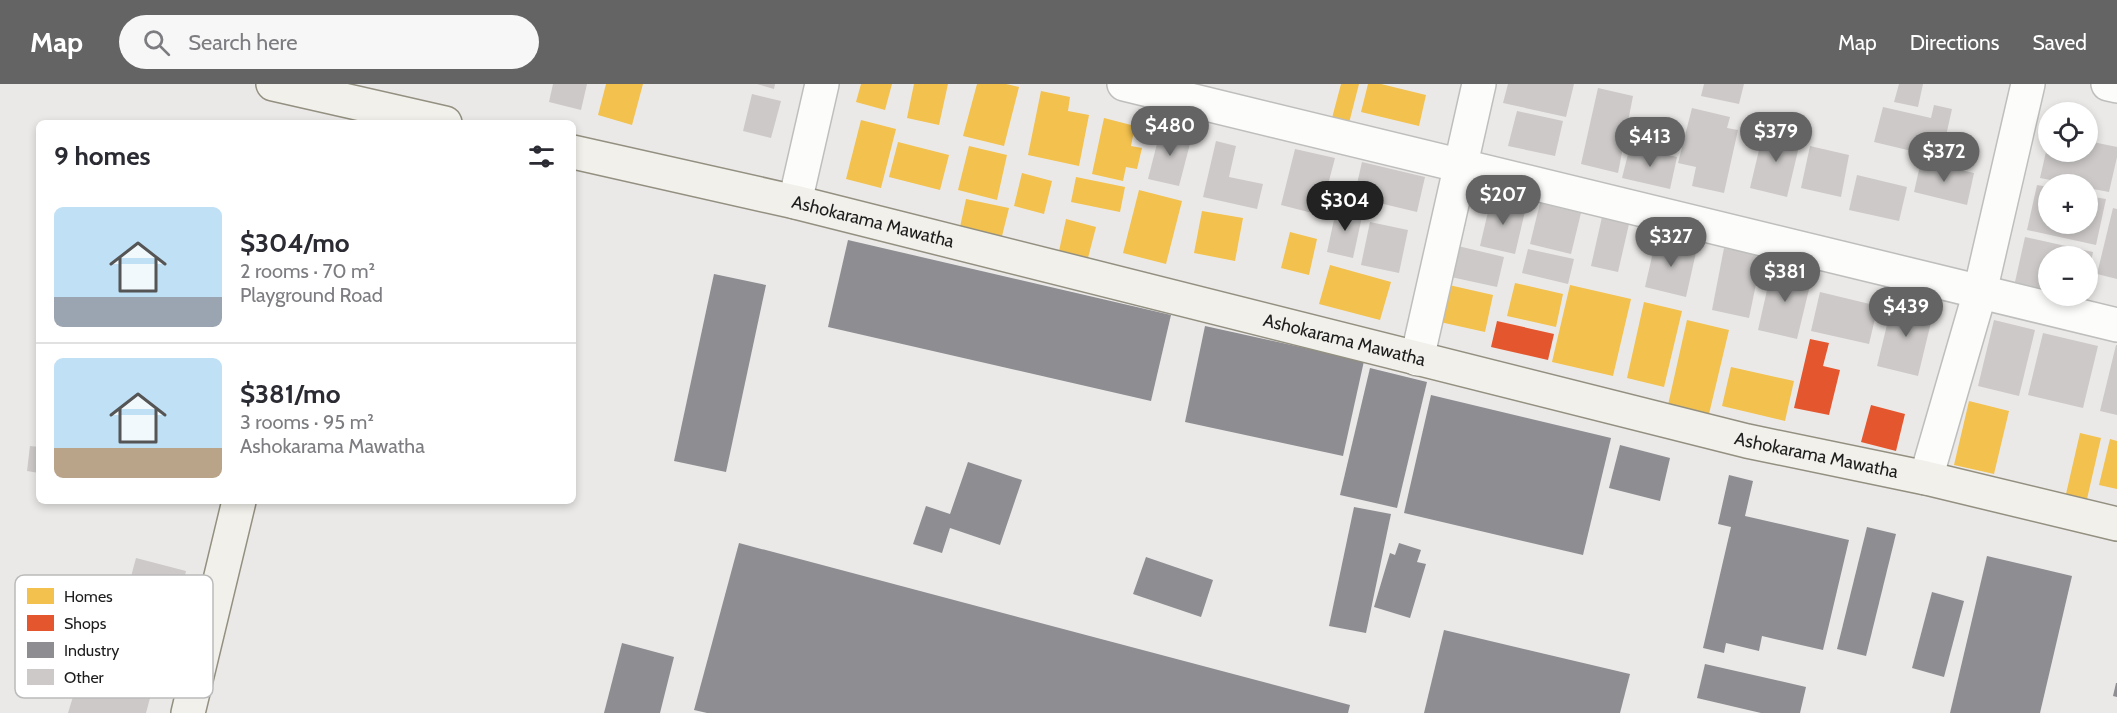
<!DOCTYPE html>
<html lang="en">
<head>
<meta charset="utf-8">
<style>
  :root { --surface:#fff; --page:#f7f7f7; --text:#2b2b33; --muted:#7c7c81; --line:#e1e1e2; --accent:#656464 }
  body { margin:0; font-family:Cabin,sans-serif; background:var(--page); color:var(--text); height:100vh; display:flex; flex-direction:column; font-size:22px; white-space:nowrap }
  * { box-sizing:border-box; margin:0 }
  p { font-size:20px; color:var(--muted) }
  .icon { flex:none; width:33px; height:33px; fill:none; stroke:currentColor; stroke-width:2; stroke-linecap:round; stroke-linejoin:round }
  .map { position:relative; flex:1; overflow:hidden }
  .details { position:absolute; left:36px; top:36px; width:540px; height:384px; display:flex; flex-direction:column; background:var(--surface); border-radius:9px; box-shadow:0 3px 9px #0003 }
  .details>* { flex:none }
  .fabs { position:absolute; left:2038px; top:18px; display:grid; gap:12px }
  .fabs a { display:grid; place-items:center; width:60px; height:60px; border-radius:50%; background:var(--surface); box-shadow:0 3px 9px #0003; font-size:30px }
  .price { position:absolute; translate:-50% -51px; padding:0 14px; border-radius:21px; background:var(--accent); color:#fff; font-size:20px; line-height:39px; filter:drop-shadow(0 2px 3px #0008) }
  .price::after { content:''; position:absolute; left:50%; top:36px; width:18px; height:14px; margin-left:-9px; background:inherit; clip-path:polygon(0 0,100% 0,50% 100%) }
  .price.active { background:#222; color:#fff }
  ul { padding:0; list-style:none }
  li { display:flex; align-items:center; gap:18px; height:150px; padding:0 18px }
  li+li { border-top:2px solid var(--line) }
  li span { display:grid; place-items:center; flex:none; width:168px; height:120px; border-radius:9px; color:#555 }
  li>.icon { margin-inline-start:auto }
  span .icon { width:72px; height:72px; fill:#fffc; stroke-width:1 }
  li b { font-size:26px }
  h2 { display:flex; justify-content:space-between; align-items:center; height:72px; padding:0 18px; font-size:26px }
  header { display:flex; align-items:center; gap:36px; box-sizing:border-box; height:84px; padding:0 30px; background:var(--accent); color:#fff }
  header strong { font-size:28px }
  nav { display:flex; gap:33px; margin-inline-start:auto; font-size:21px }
  .search { width:420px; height:54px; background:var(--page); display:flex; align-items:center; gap:15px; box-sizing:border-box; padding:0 21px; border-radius:33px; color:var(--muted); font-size:22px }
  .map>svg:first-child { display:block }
  .homes { fill:#f2c14e }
  .shops { fill:#e4572e }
  .industry { fill:#8d8d92 }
  .building { fill:#ccc9c8 }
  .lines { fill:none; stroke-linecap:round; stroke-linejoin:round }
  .street-casing { stroke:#bebebd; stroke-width:36 }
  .secondary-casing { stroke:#939081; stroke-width:36 }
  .street { stroke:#fcfcfb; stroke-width:33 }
  .secondary { stroke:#f1f0eb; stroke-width:33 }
  .labels { text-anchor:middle; stroke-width:6; stroke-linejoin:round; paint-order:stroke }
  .street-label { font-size:18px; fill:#1d1d1d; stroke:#fff }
  .key { fill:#fff; stroke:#bbb; stroke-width:1.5 }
  .key-label { font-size:16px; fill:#1d1d1d }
</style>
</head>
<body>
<header>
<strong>Map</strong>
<div class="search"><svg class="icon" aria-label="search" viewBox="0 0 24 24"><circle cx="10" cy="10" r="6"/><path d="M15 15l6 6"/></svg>Search here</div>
<nav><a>Map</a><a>Directions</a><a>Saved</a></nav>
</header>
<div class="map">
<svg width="2117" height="629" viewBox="0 0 2117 629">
  <rect width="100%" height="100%" fill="#ebe9e7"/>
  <g class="homes">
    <path d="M606,0H643L632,41L598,31Z"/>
    <path d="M861,0H892L885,26L856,18Z"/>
    <path d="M914,0H948L939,41L907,34Z"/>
    <path d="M977,0H1006L1019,3L1004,62L963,52Z"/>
    <path d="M1341,0H1359L1349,39L1332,34Z"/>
    <path d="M1368,0H1381L1426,11L1419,42L1361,28Z"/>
    <path d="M1041,7L1070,13L1068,27L1089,31L1079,82L1028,71Z"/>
    <path d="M1104,34L1135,42L1131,62L1142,64L1137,85L1126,83L1123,97L1092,90Z"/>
    <path d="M861,36L896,45L881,104L846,95Z"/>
    <path d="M898,58L949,71L940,106L889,93Z"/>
    <path d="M969,62L1007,71L997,116L958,106Z"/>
    <path d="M1022,89L1052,97L1044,130L1014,122Z"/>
    <path d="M1076,93L1125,103L1120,128L1071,118Z"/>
    <path d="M1139,106L1182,117L1166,180L1123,169Z"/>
    <path d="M966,115L1009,124L1002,152L960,143Z"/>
    <path d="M1202,127L1243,134L1235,177L1194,169Z"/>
    <path d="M1066,135L1096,143L1088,174L1059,167Z"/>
    <path d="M1290,148L1317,155L1309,191L1281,184Z"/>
    <path d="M1330,181L1391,198L1380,236L1319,220Z"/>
    <path d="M1515,199L1563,210L1556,243L1507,232Z"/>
    <path d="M1449,201L1493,211L1485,248L1440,238Z"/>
    <path d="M1570,201L1631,215L1613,292L1552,278Z"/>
    <path d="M1644,218L1682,227L1664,303L1627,294Z"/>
    <path d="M1687,236L1729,246L1709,330L1668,321Z"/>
    <path d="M1731,283L1794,297L1785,337L1722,322Z"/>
    <path d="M1969,317L2009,327L1994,390L1954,381Z"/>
    <path d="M2080,349L2101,354L2087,415L2066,410Z"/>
    <path d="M2110,355L2117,357V405L2099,401Z"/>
  </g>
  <g class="shops">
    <path d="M1497,237L1554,250L1548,276L1491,263Z"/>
    <path d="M1810,255L1829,259L1823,282L1840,286L1829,331L1794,324Z"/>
    <path d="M1871,321L1905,330L1896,367L1861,358Z"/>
  </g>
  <g class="industry">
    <path d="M848,156L1171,231L1151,317L828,243Z"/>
    <path d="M714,190L766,201L726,388L674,377Z"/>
    <path d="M1205,242L1364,277L1343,372L1185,338Z"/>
    <path d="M1370,284L1427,298L1397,424L1340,411Z"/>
    <path d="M1431,311L1611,354L1583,471L1404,429Z"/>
    <path d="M1620,361L1670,374L1660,417L1609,404Z"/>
    <path d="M968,378L1022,396L1000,461L950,444L942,469L913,460L926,422L950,430Z"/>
    <path d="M1729,391L1753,397L1745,432L1849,456L1823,566L1762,552L1759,567L1726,559L1724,569L1703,564L1731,443L1718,440Z"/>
    <path d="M1354,423L1391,430L1366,549L1329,542Z"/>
    <path d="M1867,443L1896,450L1866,572L1837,565Z"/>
    <path d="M739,459L1350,621L1348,629H707L694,626Z"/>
    <path d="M1399,459L1421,466L1417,478L1426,480L1410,534L1374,523L1390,469L1395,471Z"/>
    <path d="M1987,472L2072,492L2040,629H1950Z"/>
    <path d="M1146,473L1213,496L1201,533L1133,510Z"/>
    <path d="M1932,508L1964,517L1944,593L1912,584Z"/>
    <path d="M1444,546L1630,590L1620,629H1424Z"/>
    <path d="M622,559L674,573L660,629H604Z"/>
    <path d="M1705,580L1806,603L1800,629H1761L1697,614Z"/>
    <path d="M2116,599H2117V613L2113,612Z"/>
  </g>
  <g class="building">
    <path d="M553,0H587L581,26L549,18Z"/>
    <path d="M757,0H775L774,5Z"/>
    <path d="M1508,0H1574L1566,33L1503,19Z"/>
    <path d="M1704,0H1744L1739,20L1701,12Z"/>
    <path d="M1899,0H1923L1918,23L1894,18Z"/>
    <path d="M1598,4L1633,12L1618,89L1581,80Z"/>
    <path d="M752,10L781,17L771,54L743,47Z"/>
    <path d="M1934,21L1952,25L1941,74L1874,58L1883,23L1931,34Z"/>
    <path d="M1692,24L1730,33L1727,44L1738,46L1724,109L1692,102L1696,83L1678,79Z"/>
    <path d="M1517,27L1563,37L1555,72L1508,62Z"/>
    <path d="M1638,35L1659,40L1658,44L1675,48L1670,69L1632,60Z"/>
    <path d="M1161,44L1192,52L1179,102L1148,95Z"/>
    <path d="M1764,45L1801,54L1787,113L1750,104Z"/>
    <path d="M1216,57L1236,62L1229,93L1263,100L1257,125L1203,113Z"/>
    <path d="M2088,57L2117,63V73L2109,108L2088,104V100H2072L2040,94L2048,59L2049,68H2088Z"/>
    <path d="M1630,62L1677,73L1670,105L1622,94Z"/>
    <path d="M1810,62L1849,71L1841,113L1801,104Z"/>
    <path d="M1295,65L1335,74L1320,131L1281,121Z"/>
    <path d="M1921,77L1974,89L1967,121L1914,108Z"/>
    <path d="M1362,78L1425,93L1417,128L1354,113Z"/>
    <path d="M1857,91L1907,103L1899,137L1849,126Z"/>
    <path d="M2037,101L2049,103V140H2088V112L2106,115L2096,161L2027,146Z"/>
    <path d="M1491,115L1526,123L1515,170L1480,162Z"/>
    <path d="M1540,119L1581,129L1571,170L1530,160Z"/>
    <path d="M1337,122L1363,128L1353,174L1327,168Z"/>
    <path d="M2113,124L2117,125V195L2097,190Z"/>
    <path d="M1602,133L1629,140L1618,188L1591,182Z"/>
    <path d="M1370,138L1408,146L1399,189L1361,181Z"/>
    <path d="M2025,153L2093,168L2089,189L2088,172H2049V206L2015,198Z"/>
    <path d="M1656,155L1697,164L1686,213L1645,203Z"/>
    <path d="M1458,162L1504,173L1497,203L1451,193Z"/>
    <path d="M1724,164L1762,171L1749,234L1712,226Z"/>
    <path d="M1528,165L1574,175L1568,200L1522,189Z"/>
    <path d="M1772,184L1812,193L1797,255L1758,246Z"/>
    <path d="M1820,208L1878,222L1869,260L1811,247Z"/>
    <path d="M1893,216L1934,226L1918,292L1877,282Z"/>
    <path d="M1994,236L2035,246L2019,312L1978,302Z"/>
    <path d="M2043,249L2098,262L2083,324L2028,311Z"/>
    <path d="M2116,261H2117V331L2100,327Z"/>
    <path d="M30,362L39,363V389L27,387Z"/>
    <path d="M136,474L186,487L180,513L200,519L194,541L171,536L173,527L125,515Z"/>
    <path d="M79,593L150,614L146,629H68Z"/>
  </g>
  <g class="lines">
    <defs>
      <g id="street">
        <path d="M1124,0L2117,241"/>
        <path d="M2108,0L2117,2"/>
        <path d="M795,118L822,0"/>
        <path d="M1417,275L1479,0"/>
        <path d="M1926,394L1980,208L2028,0"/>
      </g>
      <g id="secondary">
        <path d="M273,0L445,39"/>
        <path id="s1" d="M573,68L795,118L1747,357L1926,394L2117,440"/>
        <path d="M188,629L239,417"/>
      </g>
    </defs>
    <use href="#street" class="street-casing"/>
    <use href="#secondary" class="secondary-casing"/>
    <use href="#street" class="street"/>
    <use href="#secondary" class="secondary"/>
  </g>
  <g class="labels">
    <g class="street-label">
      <text dy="6" stroke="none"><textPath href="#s1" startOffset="308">Ashokarama Mawatha</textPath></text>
      <text dy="6" stroke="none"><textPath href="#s1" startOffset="794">Ashokarama Mawatha</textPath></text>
      <text dy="6" stroke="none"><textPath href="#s1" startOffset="1280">Ashokarama Mawatha</textPath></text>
    </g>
  </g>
  <rect x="15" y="491" width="198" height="123" rx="9" class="key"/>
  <rect x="27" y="504" width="27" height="16" fill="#f2c14e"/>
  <rect x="27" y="531" width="27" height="16" fill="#e4572e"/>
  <rect x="27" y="558" width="27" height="16" fill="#8d8d92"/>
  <rect x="27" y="585" width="27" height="16" fill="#ccc9c8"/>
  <g class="key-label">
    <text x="64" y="518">Homes</text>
    <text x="64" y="545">Shops</text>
    <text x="64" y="572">Industry</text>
    <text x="64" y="599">Other</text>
  </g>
</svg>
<div class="fabs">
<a><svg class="icon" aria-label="locate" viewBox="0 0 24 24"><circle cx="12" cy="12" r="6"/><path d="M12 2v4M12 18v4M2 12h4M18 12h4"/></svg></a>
<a>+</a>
<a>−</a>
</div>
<b class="price" style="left:1170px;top:73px">$480</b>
<b class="price" style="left:1776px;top:79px">$379</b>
<b class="price" style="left:1650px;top:84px">$413</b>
<b class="price" style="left:1944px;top:99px">$372</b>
<b class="price" style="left:1503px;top:142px">$207</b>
<b class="price active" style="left:1345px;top:148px">$304</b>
<b class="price" style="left:1671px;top:184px">$327</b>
<b class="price" style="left:1785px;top:219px">$381</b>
<b class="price" style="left:1906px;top:254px">$439</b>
<section class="details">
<h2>9 homes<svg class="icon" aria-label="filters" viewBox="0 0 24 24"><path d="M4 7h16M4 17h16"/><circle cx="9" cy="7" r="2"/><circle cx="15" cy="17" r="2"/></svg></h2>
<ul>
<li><span style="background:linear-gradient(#bfe0f5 75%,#9aa5b1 0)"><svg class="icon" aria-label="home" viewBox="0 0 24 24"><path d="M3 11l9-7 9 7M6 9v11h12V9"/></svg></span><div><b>$304/mo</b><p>2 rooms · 70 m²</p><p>Playground Road</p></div></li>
<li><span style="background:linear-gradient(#bfe0f5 75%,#b9a48a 0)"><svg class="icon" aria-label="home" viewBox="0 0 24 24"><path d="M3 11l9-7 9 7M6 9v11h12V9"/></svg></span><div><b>$381/mo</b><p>3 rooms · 95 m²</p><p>Ashokarama Mawatha</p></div></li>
</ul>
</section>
</div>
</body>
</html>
